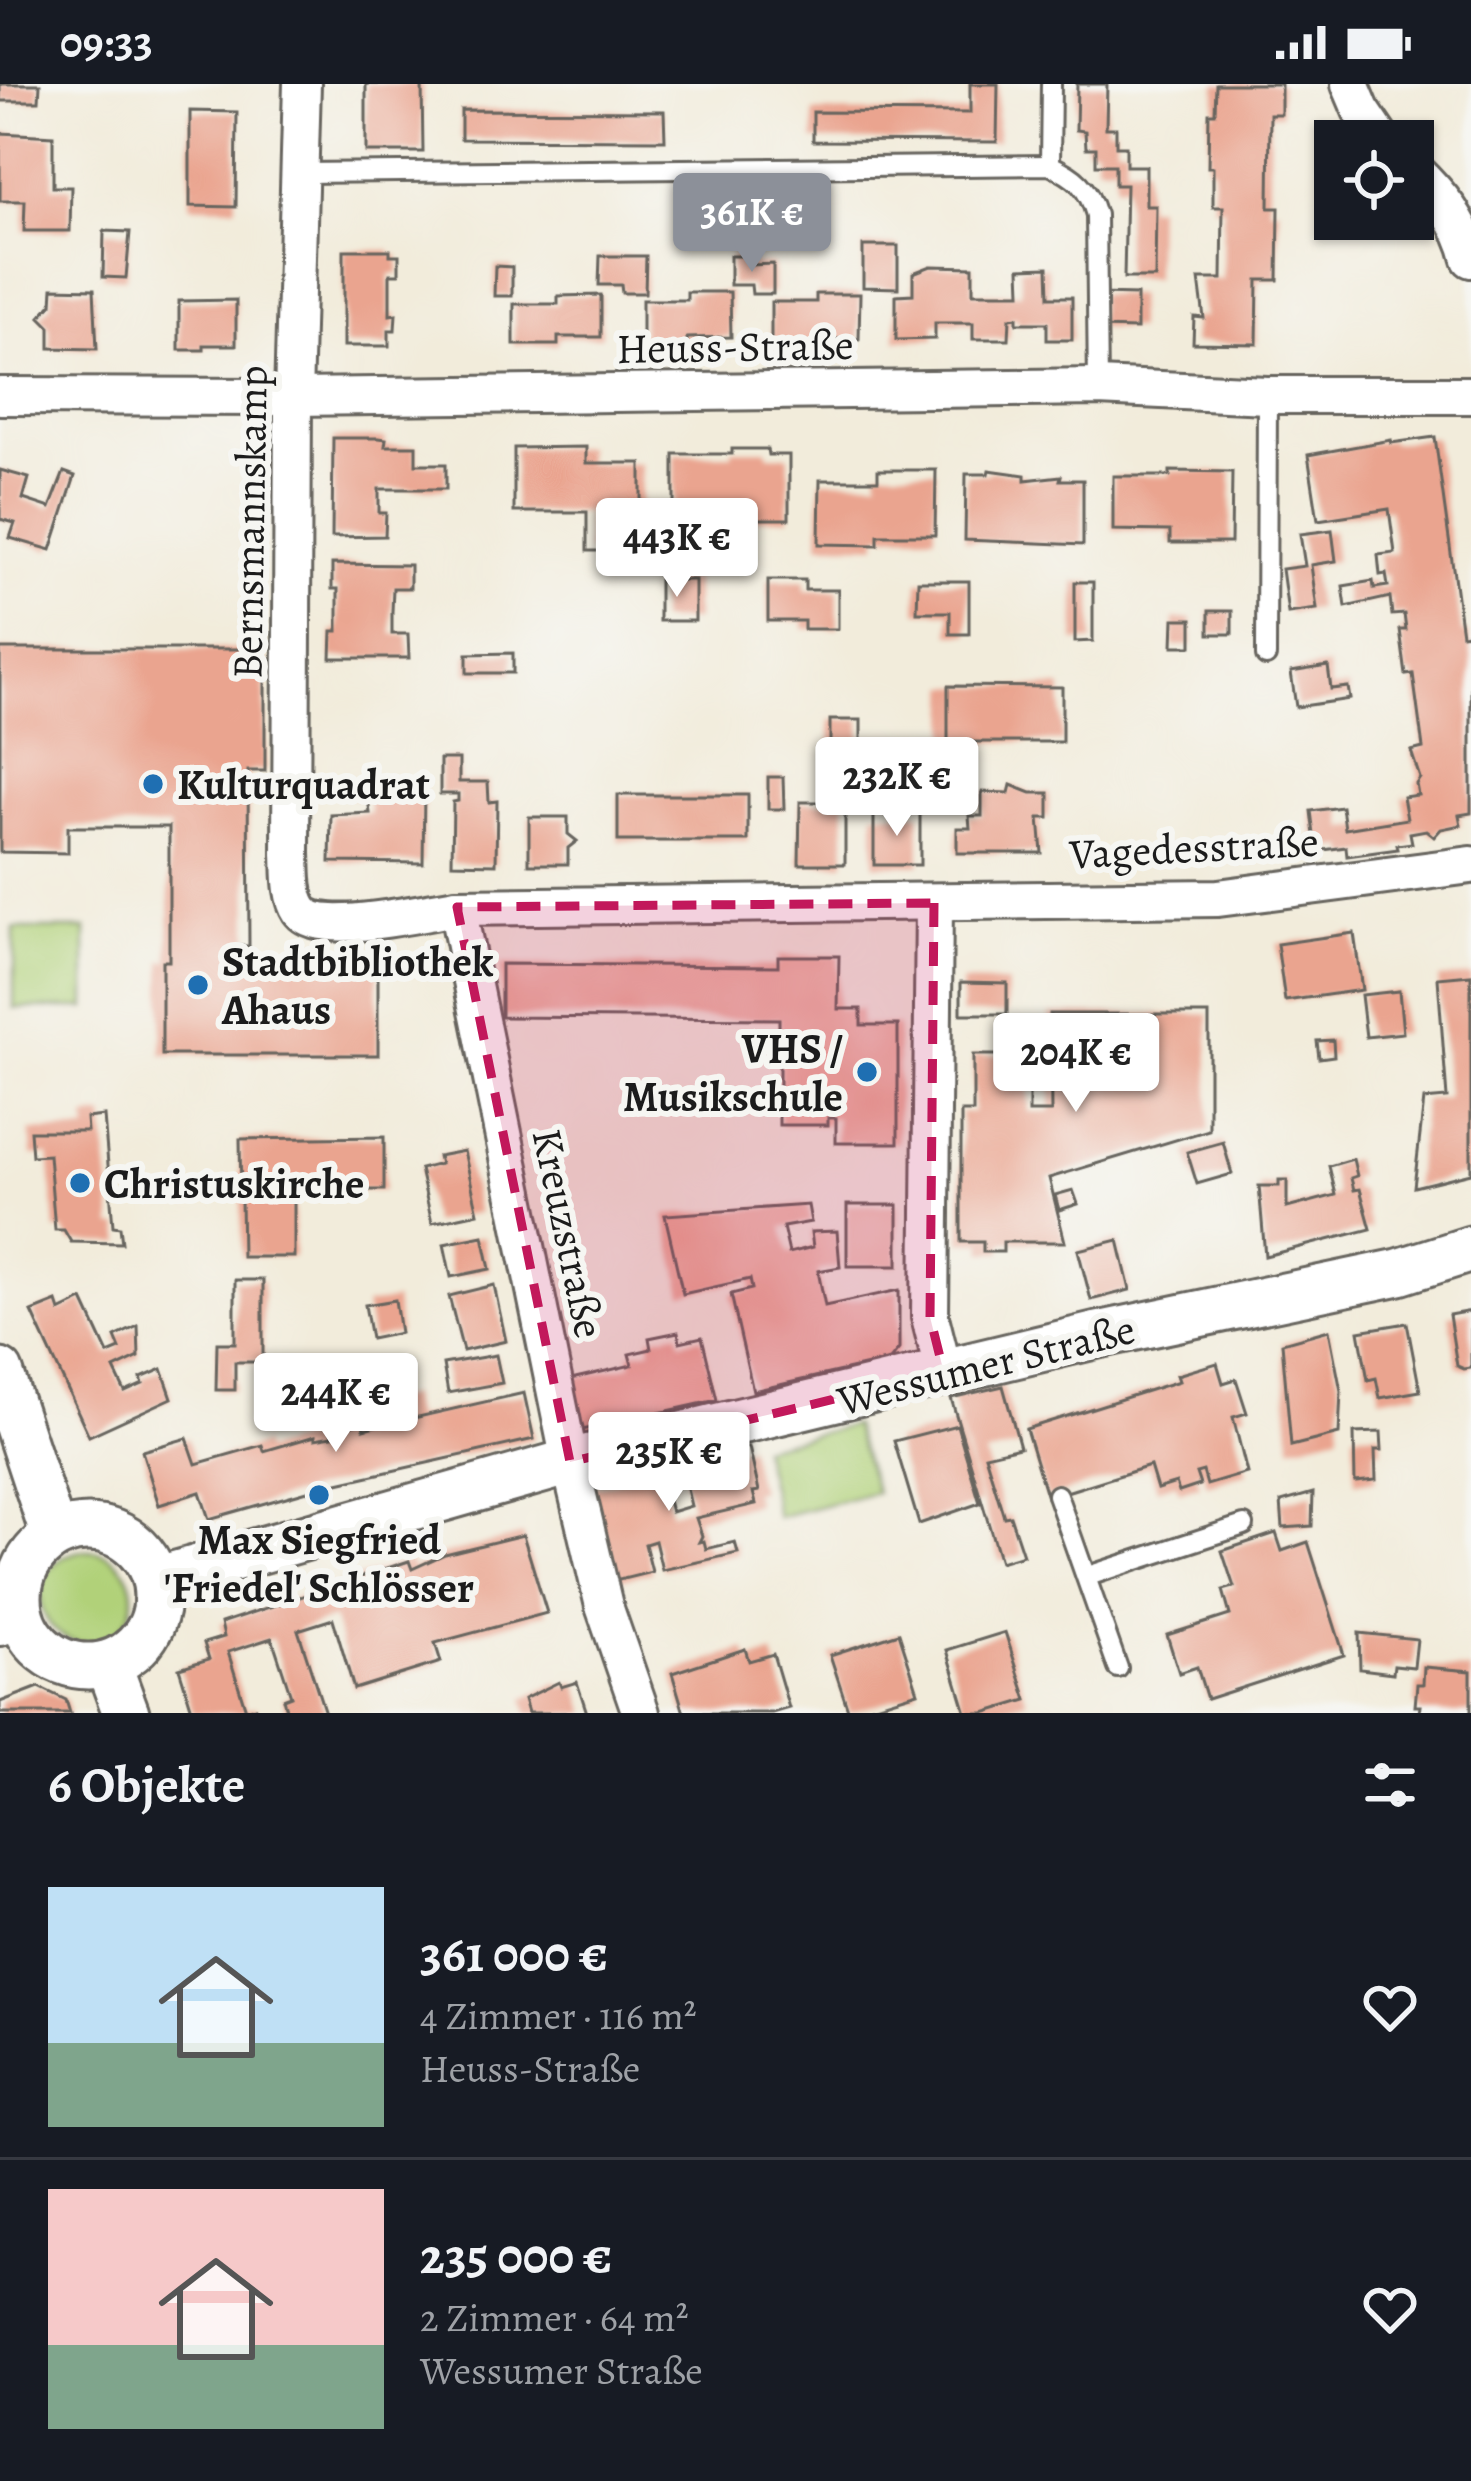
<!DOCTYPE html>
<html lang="de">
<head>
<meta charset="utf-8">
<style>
  :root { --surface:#171b24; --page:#242831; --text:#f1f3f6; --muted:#9ea1a6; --line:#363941; --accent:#8c9099 }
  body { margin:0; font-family:Alegreya,serif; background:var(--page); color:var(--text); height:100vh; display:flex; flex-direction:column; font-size:45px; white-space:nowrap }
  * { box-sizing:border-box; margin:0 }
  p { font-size:39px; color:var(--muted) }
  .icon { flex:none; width:66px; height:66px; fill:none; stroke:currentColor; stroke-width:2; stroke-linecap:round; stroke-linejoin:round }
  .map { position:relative; height:1629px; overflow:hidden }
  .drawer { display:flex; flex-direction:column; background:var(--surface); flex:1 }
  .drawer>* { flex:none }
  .tools { position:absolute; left:1314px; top:36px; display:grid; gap:24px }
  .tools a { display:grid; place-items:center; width:120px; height:120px; border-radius:0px; background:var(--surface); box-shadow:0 3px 9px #0004; font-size:60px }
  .price { position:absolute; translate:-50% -102px; padding:0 27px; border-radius:12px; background:#fff; color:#222; font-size:39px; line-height:78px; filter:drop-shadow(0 3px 6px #0008) }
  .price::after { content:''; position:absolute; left:50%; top:72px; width:36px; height:27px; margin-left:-18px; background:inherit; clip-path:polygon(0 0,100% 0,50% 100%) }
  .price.active { background:var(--accent); color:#fff }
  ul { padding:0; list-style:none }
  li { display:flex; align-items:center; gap:36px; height:300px; padding:0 48px }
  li+li { border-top:3px solid var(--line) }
  li span { display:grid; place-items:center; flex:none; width:336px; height:240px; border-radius:0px; color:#555 }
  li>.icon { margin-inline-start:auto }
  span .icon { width:144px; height:144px; fill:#fffc; stroke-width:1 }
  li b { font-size:51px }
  h2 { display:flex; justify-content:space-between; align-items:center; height:144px; padding:0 48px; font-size:51px }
  .status { display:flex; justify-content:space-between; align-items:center; height:84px; padding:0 60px; background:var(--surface); direction:ltr }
  .status svg { height:33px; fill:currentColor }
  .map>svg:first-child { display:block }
  .green { fill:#b1d179; stroke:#66764a; stroke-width:3 }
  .building { fill:#eaa48f }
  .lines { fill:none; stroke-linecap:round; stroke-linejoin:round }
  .service-casing { stroke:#67655f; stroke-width:24 }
  .minor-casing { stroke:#67655f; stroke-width:42 }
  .tertiary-casing { stroke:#67655f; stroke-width:51 }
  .service { stroke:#fff; stroke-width:18 }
  .minor { stroke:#fff; stroke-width:36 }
  .tertiary { stroke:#fff; stroke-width:45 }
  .marked { fill:#c2185b; fill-opacity:0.2; stroke:#c2185b; stroke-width:9; stroke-dasharray:24 15; stroke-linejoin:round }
  .poi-dot { fill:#1f6fb2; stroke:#f6f6f2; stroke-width:4.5 }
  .labels { text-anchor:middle; stroke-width:12; stroke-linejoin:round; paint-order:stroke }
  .street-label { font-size:42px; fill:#1c1c1c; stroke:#f6f6f2 }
  .poi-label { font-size:42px; font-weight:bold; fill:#1c1c1c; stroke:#f6f6f2; text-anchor:start }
</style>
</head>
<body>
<div class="status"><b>09:33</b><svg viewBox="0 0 49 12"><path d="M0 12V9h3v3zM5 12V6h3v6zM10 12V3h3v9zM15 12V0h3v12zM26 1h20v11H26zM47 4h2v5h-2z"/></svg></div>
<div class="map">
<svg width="1471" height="1629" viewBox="0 0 1471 1629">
  <rect width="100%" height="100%" fill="#f6f6f2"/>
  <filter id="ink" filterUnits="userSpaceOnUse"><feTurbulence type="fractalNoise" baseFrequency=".00833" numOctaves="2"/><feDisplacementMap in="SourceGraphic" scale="24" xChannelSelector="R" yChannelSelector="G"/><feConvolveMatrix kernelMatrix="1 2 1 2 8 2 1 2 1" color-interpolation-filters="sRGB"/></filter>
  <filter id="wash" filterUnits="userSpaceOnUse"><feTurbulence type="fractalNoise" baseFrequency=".004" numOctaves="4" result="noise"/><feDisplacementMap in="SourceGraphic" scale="48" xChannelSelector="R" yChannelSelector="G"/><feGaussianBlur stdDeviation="2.7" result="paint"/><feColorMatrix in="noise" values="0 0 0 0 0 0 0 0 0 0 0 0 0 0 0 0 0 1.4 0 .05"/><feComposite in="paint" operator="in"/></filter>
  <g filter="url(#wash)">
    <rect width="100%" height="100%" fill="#f2ecdb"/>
    <g class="green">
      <rect x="14" y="845" width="72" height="79"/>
      <path d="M853,1341L876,1408L777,1433L761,1363Z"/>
      <circle cx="87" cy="1513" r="46"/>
    </g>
    <g id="blocks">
      <g class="building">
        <path d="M0,0H40L39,17H0Z"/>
        <path d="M366,0H422L423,68H366Z"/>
        <path d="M970,0H998L997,58L813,57V28L970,29Z"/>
        <path d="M1077,0H1107L1106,44H1116V62H1126V82H1146V122H1156L1155,194H1124L1126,101H1115V81H1096V64H1086L1085,47L1076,46Z"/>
        <path d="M1216,0H1281V30H1270L1269,124H1279L1278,196H1258L1257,260L1193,259L1194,233L1204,234L1199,195H1222L1223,123H1213V83H1208L1209,29H1215Z"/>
        <path d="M461,26L664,27L665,56L461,55Z"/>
        <path d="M190,27L237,28L236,123L190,122Z"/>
        <path d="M0,49L53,52V103H71L70,147H24L25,117H0Z"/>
        <path d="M104,147L130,148L126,194L103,193Z"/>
        <path d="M863,162H898V204L863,203Z"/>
        <path d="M344,166H390V171H399V190H390V231L396,230L395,246H389V262H344Z"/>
        <path d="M600,172H646L645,209H622L621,201H599Z"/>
        <path d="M730,172H752L751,181L773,180V210H752L751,201H730Z"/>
        <path d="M495,182L512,183V212H494Z"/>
        <path d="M931,182L973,183V209H1021L1020,184L1048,183L1049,213H1072V256H1047V239H1017V233L1010,234L1009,255H973V239H935V255L896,256V211L913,210V189Z"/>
        <path d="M53,204L94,205L97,265L50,264V243L40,233L52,220Z"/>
        <path d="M687,208H730L731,253L687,254V261L642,262V216H687Z"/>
        <path d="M816,210H860L859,255H815V262L771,263V218H816Z"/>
        <path d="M1099,210L1137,211V245L1098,244Z"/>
        <path d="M601,211V253H558V261H514V220H558V212Z"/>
        <path d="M236,216V261H204V266H179V217Z"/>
        <path d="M1435,353L1462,550L1468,549L1471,570V729L1459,731L1461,741L1441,745L1434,753L1426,746L1410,749L1412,759L1397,761L1398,765L1347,772L1346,763L1316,767L1311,727L1342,723L1345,745L1407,735L1403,713L1418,711L1416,700L1420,694L1411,667L1423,664L1413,590L1406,591L1400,546H1406L1404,530L1392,531L1390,513L1346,523L1343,502L1373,497L1374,504L1388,502L1386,490L1380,491L1378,471L1395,469L1389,425L1318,436L1308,371L1391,356V359Z"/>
        <path d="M333,354H379L386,355L385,362H416V380H446V405H379V429H386L385,452L332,453Z"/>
        <path d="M586,363V379H641V467H587V428H514V364Z"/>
        <path d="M732,365H767L768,371H789V435H732V453L708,452V445H674V370H732Z"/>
        <path d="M0,386L29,394L23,415L50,424L64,388L75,392L51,466L10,454L15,439L0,435Z"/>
        <path d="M878,386H936L935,451H878V461L819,460L820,396H878Z"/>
        <path d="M989,386L1025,391V396L1061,392L1060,396H1083V461L965,456L966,390H988Z"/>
        <path d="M1170,387L1232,388L1231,459H1170V447L1113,446V392H1170Z"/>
        <path d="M1332,446L1336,477L1311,481L1317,525L1288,529L1282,485L1305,482L1300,450Z"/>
        <path d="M332,480L410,481V504H393L392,528V550H408L409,574H331L332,547H338V505H332Z"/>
        <rect x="659" y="496" width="36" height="41"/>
        <path d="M768,496H805V506H838V545H804V537H768Z"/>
        <path d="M918,497H969V550H950V528H917Z"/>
        <path d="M1075,498H1093V557L1075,558Z"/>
        <rect x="1209" y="527" width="23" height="23"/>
        <path d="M1174,535H1192V562H1173Z"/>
        <path d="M0,565H265V687H248L249,862H239L238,880H378V971H162V877H169V743H68V769L0,768Z"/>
        <path d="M513,569V589H467V570Z"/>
        <path d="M1328,582L1331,605L1348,603L1350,615L1296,623L1291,588Z"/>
        <path d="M948,602L1062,603V658H948Z"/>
        <rect x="830" y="636" width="31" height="46"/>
        <path d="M440,675H459V698H488L489,718L497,717L496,780L452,779L453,718L458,717V710H440Z"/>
        <path d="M768,693H783L784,725H768Z"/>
        <path d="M352,698H383V707H424L423,779L330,778L331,731L370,729L368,715L352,714Z"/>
        <path d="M1011,701L1031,709H1049V734H1039L1042,769H957V744H970L969,732H982V708L1009,709Z"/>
        <rect x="618" y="711" width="130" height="46"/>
        <path d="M800,718H845V780H799Z"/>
        <rect x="874" y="729" width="46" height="52"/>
        <path d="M529,733H568V750L577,757L568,764V780H529Z"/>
        <path d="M1354,849L1362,906L1285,917L1277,860Z"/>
        <path d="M778,872H839L838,925H861V941H898V1059H836V1034H828V1041H779V935L501,933V880L778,882Z"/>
        <path d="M1471,891V1089L1414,1103L1424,1016L1447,1014L1438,894Z"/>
        <path d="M961,898L1007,899V930H961Z"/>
        <path d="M1399,907L1403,949L1366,953L1361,911Z"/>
        <path d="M1050,930H1209V1046L1049,1094L1065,1158H1003V1168H983V1158H961V1028H973V971H1029V1028H1051Z"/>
        <path d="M1333,956L1334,972L1319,974L1317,957Z"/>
        <path d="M104,1032L113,1142L120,1143L122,1159L71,1158L64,1146H55L49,1071L32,1072L30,1047H87L86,1034Z"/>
        <path d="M384,1053V1106H294V1173H242L240,1055Z"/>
        <path d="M1223,1058L1232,1090L1197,1100L1187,1068Z"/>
        <path d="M464,1067L478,1129L432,1139L420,1085L440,1080L438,1072Z"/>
        <path d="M1353,1075L1357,1092L1351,1094L1354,1106L1360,1105L1371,1145L1265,1172L1259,1102H1279V1096H1287V1124L1336,1111L1329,1082Z"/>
        <path d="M1073,1106L1078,1120L1059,1126L1055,1111Z"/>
        <path d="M808,1121L811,1138L783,1143L789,1169L813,1163L811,1148L837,1147L840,1183L818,1187L825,1222L899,1206V1265L890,1276L753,1307L731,1210L752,1205L750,1195L683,1210L665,1131Z"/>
        <rect x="847" y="1121" width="51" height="61"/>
        <path d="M483,1152L490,1185L451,1193L444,1160Z"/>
        <path d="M1118,1156L1130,1206L1091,1216L1078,1166Z"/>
        <path d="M235,1196H263V1278H235V1306H216L217,1259H235Z"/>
        <path d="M494,1201L506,1257L463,1267L449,1212Z"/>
        <path d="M83,1216L108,1270L120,1265L115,1253L138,1242L139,1273L114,1285L125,1308L143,1300L141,1294L162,1285L172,1314L89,1352L32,1228L57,1218L60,1227Z"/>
        <path d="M395,1216L400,1249L371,1255L365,1221Z"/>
        <path d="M1471,1227V1284L1464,1285L1457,1282L1449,1231Z"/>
        <path d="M1407,1239L1420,1307L1380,1314L1376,1294L1368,1296L1359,1247Z"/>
        <path d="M1329,1246L1341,1307L1339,1350L1291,1362L1282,1259Z"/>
        <path d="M678,1248L680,1258L702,1253L717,1316L578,1347L567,1296L632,1281L629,1270L651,1265L649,1254Z"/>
        <path d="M496,1271L502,1299L448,1309L443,1280Z"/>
        <path d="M1217,1279L1223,1299L1236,1295L1247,1329L1233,1333L1247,1389L1207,1401L1203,1387L1196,1389L1200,1401L1179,1408L1176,1399L1157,1405L1150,1382L1047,1414L1026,1345L1179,1297L1177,1291Z"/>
        <path d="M1003,1302L1020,1363L985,1371L1004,1433L1010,1432L1023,1471L1000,1478L951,1314Z"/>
        <path d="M524,1309L534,1355L325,1402L209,1435L200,1408L159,1421L142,1367L187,1354L196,1380L262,1361L264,1367L315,1352V1355L332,1352L331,1346L363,1338L364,1345L379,1341L377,1336L371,1337L368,1318L383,1315L388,1339L400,1337L396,1315L409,1312L414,1334Z"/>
        <path d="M957,1341L980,1419L919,1440L894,1357Z"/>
        <path d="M1381,1348L1382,1366H1375L1376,1396L1355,1398L1354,1349Z"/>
        <path d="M749,1363L759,1407L753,1408L756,1420L696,1434L702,1452L699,1458L704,1457L706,1465L735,1458L738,1469L662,1486L655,1457L645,1460L652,1488L611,1498L586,1405L660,1386L671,1428L691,1422L681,1380Z"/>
        <path d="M1313,1409L1312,1442L1283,1444L1281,1418Z"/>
        <path d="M1276,1449L1282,1467L1308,1458L1344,1571L1207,1615L1197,1583L1179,1589L1167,1551L1230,1531L1223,1506L1234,1503L1222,1467Z"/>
        <path d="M523,1451L547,1529L435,1559L441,1578L354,1605L333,1535L298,1546L325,1629H287L283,1615L291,1612L272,1554L228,1568L246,1626L255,1623L257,1629H193L179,1584L209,1575L204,1559L224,1553L221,1539L409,1477L412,1485L445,1470Z"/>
        <path d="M1005,1548L1027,1616L984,1629H966L947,1566Z"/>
        <path d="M899,1549L918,1608L849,1629L830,1571Z"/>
        <path d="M1359,1549L1417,1555L1414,1583L1394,1581L1393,1589L1360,1585Z"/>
        <path d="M745,1565L749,1577L773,1570L789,1624L772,1629H684L672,1589Z"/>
        <path d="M1424,1583L1471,1587V1629H1419L1420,1622H1415L1417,1600H1423Z"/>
        <path d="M559,1598L561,1603L577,1598L587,1629H528L524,1615Z"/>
        <path d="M39,1603L66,1616L70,1629H0V1618Z"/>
      </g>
    </g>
  </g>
  <g filter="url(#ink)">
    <use href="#blocks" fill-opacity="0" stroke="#67655f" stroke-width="3"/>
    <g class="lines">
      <defs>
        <g id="service">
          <path d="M1050,81L1051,0"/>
          <path d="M302,89L1050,81C1076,93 1088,103 1096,131L1098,303"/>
          <path d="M1266,572L1267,311"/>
          <path d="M1057,1411L1118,1584"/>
          <path d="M1088,1492L1244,1441"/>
        </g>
        <g id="minor">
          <path d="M302,0L293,313L291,770C292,787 290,811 300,826C319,854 426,827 457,823L1218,814L1471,781"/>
          <path d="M1350,0L1361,26L1382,57"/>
          <path d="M1413,85C1440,111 1462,137 1471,175"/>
          <path d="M0,312L293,313L1098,303L1267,311H1471"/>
          <path d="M934,819L930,1233L944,1289"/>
          <path d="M457,823L570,1378L604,1522L641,1629"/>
          <path d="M0,1543L22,1535"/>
        </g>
        <g id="tertiary">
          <path d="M0,1288L54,1452"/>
          <circle cx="88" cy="1513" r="69"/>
          <path d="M156,1496L570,1378L1098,1251L1399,1188L1471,1165"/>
          <path d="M108,1580L126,1629"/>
        </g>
      </defs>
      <use href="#service" class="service-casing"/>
      <use href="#minor" class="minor-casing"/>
      <use href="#tertiary" class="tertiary-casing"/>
      <use href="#service" class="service"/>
      <use href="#minor" class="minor"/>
      <use href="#tertiary" class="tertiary"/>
    </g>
  </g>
  <path class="marked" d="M934,819L930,1233L944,1289L570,1378L457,823Z"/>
  <g class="poi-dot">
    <circle cx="153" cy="700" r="12"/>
    <circle cx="198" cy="901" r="12"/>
    <circle cx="867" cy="988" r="12"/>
    <circle cx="80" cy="1099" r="12"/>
    <circle cx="319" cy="1411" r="12"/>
  </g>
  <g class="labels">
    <g class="street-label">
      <text transform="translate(735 262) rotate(-1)" y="15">Heuss-Straße</text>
      <text transform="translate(249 438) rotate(-89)" y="15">Bernsmannskamp</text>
      <text transform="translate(1194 763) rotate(-3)" y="15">Vagedesstraße</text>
      <text transform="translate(569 1149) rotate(78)" y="15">Kreuzstraße</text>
      <text transform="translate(986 1280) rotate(-14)" y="15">Wessumer Straße</text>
    </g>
    <g class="poi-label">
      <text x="177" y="715">Kulturquadrat</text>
      <text x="222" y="892">Stadtbibliothek<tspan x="222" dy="48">Ahaus</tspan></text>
      <text x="843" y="979" text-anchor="end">VHS /<tspan x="843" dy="48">Musikschule</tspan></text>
      <text x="104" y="1114">Christuskirche</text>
      <text x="319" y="1470" text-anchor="middle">Max Siegfried<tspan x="319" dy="48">'Friedel' Schlösser</tspan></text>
    </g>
  </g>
</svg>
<div class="tools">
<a><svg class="icon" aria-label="locate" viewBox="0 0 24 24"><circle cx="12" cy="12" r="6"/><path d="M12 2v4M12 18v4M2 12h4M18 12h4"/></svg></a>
</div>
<b class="price active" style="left:752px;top:191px">361K €</b>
<b class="price" style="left:677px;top:516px">443K €</b>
<b class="price" style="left:897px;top:755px">232K €</b>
<b class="price" style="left:1076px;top:1031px">204K €</b>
<b class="price" style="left:336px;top:1371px">244K €</b>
<b class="price" style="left:669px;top:1430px">235K €</b>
</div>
<section class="drawer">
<h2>6 Objekte<svg class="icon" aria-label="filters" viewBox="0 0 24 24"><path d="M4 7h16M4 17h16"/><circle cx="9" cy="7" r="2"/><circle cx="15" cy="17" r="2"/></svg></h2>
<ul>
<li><span style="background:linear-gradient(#bfe0f5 65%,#7fa58c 0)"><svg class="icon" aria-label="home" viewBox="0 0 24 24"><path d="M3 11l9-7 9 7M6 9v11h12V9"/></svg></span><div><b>361 000 €</b><p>4 Zimmer · 116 m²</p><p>Heuss-Straße</p></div><svg class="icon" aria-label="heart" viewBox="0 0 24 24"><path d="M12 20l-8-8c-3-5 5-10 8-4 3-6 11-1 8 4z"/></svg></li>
<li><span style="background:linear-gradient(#f6c9c9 65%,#7fa58c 0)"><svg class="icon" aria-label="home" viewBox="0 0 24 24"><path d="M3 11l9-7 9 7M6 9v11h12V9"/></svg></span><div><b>235 000 €</b><p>2 Zimmer · 64 m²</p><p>Wessumer Straße</p></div><svg class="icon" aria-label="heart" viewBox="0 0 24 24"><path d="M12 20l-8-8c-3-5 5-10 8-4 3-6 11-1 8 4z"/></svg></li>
</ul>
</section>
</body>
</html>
